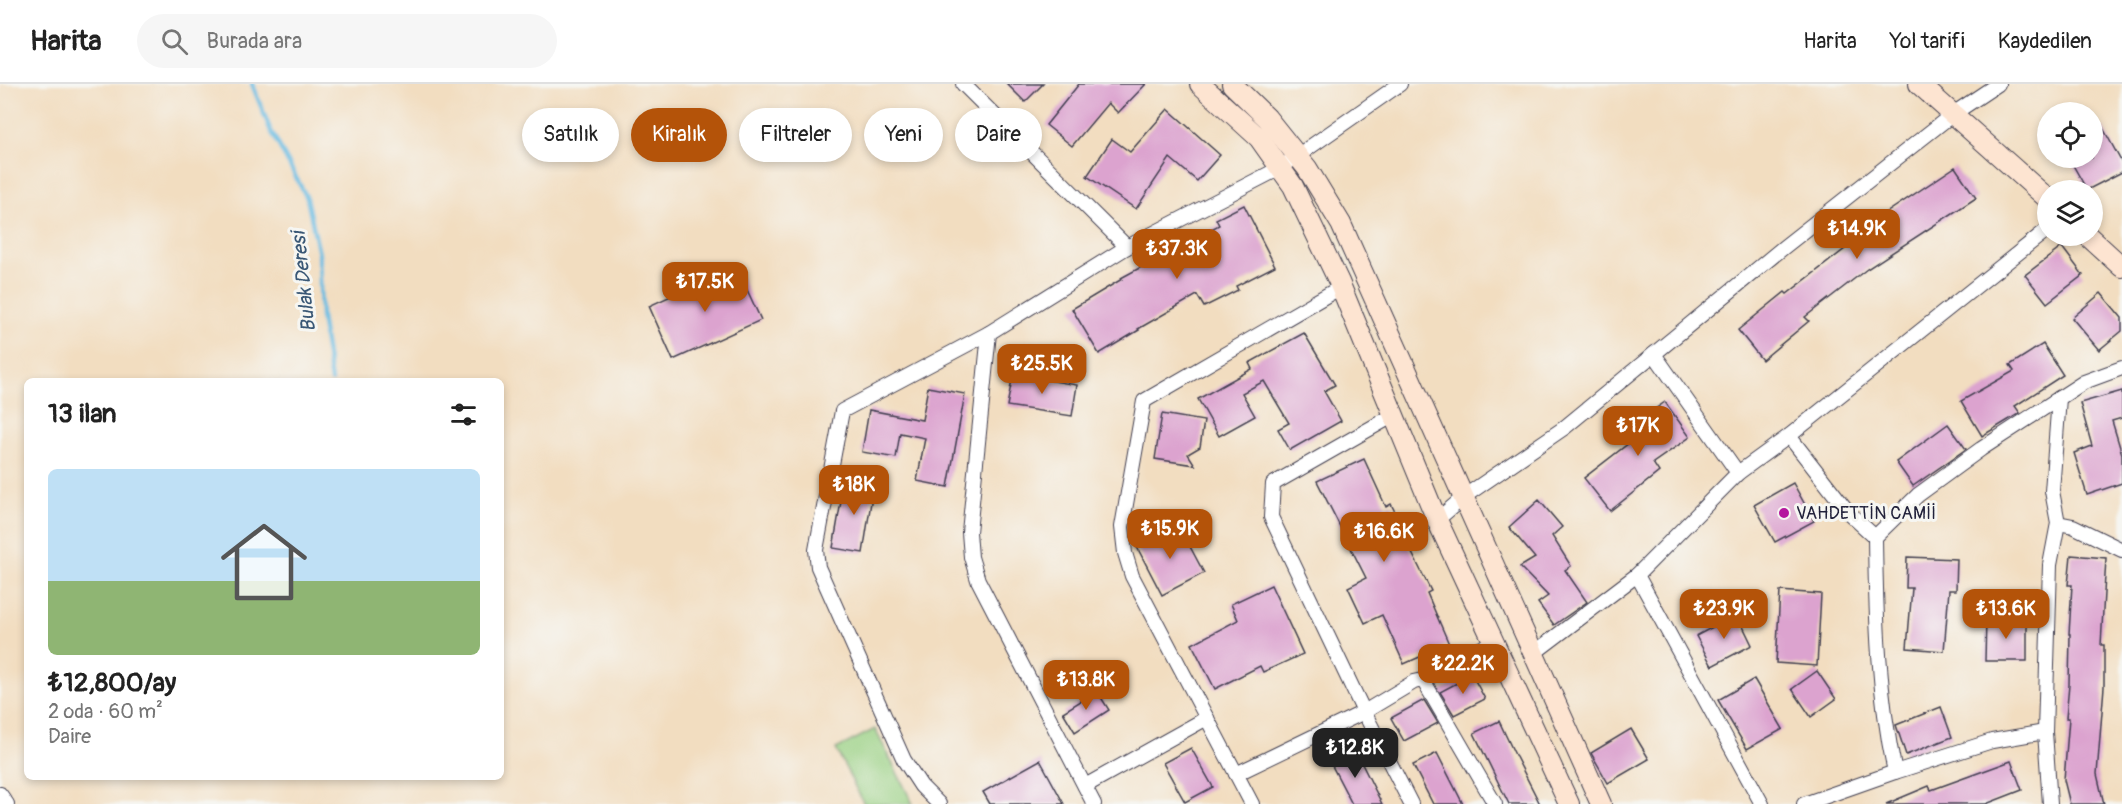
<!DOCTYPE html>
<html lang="tr">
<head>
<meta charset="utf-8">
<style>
  :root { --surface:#fff; --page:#f6f6f6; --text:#222; --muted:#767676; --line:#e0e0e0; --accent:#b45309 }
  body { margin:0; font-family:Pangolin,sans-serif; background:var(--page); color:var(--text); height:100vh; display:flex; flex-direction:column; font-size:22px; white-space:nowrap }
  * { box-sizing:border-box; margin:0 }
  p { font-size:20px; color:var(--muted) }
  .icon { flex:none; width:33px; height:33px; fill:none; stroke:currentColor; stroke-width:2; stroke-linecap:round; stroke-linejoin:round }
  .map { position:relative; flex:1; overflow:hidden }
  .side { position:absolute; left:24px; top:294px; width:480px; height:402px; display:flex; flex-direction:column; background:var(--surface); border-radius:9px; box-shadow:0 3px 9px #0003 }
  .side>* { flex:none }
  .top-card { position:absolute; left:522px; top:24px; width:570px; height:54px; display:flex; gap:12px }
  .fabs { position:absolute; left:2037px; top:18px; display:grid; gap:12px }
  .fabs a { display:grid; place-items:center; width:66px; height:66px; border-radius:50%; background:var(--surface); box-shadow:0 3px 9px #0003; font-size:30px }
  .price { position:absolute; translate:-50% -51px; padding:0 14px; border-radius:12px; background:var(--accent); color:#fff; font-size:20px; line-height:39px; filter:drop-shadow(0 2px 3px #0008) }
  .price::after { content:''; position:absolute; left:50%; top:36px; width:18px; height:14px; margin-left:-9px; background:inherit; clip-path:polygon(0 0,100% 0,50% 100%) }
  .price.on { background:#222; color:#fff }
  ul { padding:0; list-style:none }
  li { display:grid; align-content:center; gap:12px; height:318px; padding:0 24px }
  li+li { border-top:2px solid var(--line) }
  li span { display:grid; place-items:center; height:186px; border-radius:9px; color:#555 }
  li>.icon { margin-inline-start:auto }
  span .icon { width:108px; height:108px; fill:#fffc; stroke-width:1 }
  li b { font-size:26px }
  h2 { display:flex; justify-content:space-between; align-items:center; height:72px; padding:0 24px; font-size:26px }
  .pill { padding:0 21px; border-radius:27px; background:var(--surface); box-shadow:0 3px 9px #0003; font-size:21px; line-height:54px }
  .pill.on { background:var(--accent); color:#fff }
  header { display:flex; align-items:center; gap:36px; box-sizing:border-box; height:84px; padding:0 30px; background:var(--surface); border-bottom:2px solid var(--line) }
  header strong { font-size:28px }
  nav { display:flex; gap:33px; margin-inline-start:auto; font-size:21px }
  .search { width:420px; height:54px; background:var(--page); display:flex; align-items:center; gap:15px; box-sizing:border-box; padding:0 21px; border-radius:33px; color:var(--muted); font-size:22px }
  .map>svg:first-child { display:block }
  .green { fill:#99d082; stroke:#5e795e; stroke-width:1.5 }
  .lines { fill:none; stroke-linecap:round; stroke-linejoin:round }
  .stream { stroke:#64bae1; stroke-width:4.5 }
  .building { fill:#dca3cf }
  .street-casing { stroke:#413e4f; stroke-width:16 }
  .secondary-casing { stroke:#413e4f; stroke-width:22 }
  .street { stroke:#fff; stroke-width:14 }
  .secondary { stroke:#fde4d1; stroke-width:20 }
  .poi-dot { fill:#b5179e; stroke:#f6f6f2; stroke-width:2 }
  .labels { text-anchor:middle; stroke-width:6; stroke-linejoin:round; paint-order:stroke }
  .poi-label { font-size:18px; fill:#22223b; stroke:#f6f6f2; text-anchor:start }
  .water-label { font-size:20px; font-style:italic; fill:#395775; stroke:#f6f6f2 }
</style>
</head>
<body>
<header>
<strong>Harita</strong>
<div class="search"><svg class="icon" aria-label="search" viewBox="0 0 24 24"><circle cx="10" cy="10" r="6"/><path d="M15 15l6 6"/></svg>Burada ara</div>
<nav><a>Harita</a><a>Yol tarifi</a><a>Kaydedilen</a></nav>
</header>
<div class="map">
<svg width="2122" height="720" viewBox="0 0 2122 720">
  <rect width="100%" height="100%" fill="#f6f6f2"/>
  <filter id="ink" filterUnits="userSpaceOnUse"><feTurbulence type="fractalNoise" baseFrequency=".0167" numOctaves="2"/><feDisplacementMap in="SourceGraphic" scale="12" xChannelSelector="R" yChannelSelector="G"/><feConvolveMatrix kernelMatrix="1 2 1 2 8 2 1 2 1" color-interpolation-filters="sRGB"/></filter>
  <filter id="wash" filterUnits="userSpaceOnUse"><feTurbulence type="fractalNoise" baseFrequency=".008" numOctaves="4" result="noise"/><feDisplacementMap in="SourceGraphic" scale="24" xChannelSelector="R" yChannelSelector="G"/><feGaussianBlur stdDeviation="1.35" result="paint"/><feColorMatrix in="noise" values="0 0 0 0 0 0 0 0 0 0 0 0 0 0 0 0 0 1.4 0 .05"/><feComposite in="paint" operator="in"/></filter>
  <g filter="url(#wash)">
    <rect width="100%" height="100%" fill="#f2ddc0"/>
    <path class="green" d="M875,645L913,720H864L836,665Z"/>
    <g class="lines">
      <path class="stream" d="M252,0L270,45L307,114L319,170L321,233L331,297"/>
    </g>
    <g id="blocks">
      <g class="building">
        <path d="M1007,0H1043L1025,18Z"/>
        <path d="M1079,0H1146L1118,29L1108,19L1072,62L1046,41Z"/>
        <path d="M1168,25L1220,71L1197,97L1170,74L1136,125L1087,92L1112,55L1130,68Z"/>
        <path d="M2103,44L2122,79V88L2087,106L2069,74H2092V50Z"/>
        <path d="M1955,83L1976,114L1867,185L1805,233L1809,237L1762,276L1738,246L1785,208L1787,210L1850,161L1847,155Z"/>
        <path d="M1244,121L1275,182L1236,202L1238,206L1204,223L1197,211L1138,245L1139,246L1099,270L1072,225L1122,195L1121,194L1219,141L1216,135Z"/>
        <path d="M2062,163L2083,191L2047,219L2025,191Z"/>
        <path d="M736,182L761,236L673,276L649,222Z"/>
        <path d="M2101,209L2122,234V247L2099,266L2072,234Z"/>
        <path d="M1304,249L1335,301L1324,307L1341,337L1290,366L1278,345L1289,339L1264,297L1242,309L1255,332L1219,352L1198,315L1252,285L1249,279Z"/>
        <path d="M2043,260L2063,291L2015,322L2020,329L1982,352L1961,317L2014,287L2010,281Z"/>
        <path d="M1013,290L1077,301L1072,332L1007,322Z"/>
        <path d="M928,303L965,310L948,403L917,397L925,354L900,349L896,374L862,368L869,326L922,336Z"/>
        <path d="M2122,307V334L2112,337L2122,370V399L2087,411L2074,369L2092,362L2080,319Z"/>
        <path d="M1665,318L1690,353L1653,379L1659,388L1610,427L1584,394L1638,352L1631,342Z"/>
        <path d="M1162,330L1204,337L1200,363L1188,370L1195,381L1155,375Z"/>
        <path d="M1948,340L1966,365L1913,402L1896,378Z"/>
        <path d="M1364,375L1386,423L1391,420L1409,455L1406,457L1431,507L1427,509L1449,560L1404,580L1382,531L1365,539L1348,503L1366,494L1317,397Z"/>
        <path d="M845,394L874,399L863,469L833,464Z"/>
        <path d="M1793,399L1814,437L1775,458L1754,421Z"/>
        <path d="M1539,416L1562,443L1552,452L1571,482L1565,486L1587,518L1554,541L1538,519L1548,512L1520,483L1535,474L1509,443Z"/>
        <path d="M1179,442L1204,489L1162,511L1137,463Z"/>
        <path d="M2071,471L2106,474L2101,561H2104V603L2097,690L2104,720H2070L2064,696L2069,634H2066L2069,601L2070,550H2069L2072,501H2068Z"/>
        <path d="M1907,473L1957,475L1956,506H1949L1944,567L1907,564L1912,504H1906Z"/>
        <path d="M1271,501L1303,570L1263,588L1260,582L1215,605L1192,560L1238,536L1231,520Z"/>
        <path d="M1780,507L1821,510L1817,582L1776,579Z"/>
        <path d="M1737,530L1752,561L1712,582L1696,552Z"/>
        <path d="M1986,535H2027V577H1985Z"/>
        <path d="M1817,587L1836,615L1811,633L1792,605Z"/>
        <path d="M1472,591L1485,615L1454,631L1440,608Z"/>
        <path d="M1754,595L1783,645L1747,665L1718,616Z"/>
        <path d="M1097,607L1109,626L1075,648L1063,628Z"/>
        <path d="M1424,616L1438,639L1404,657L1391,634Z"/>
        <path d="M1941,623L1952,653L1906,671L1896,641Z"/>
        <path d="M1499,637L1516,673L1540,720H1509L1500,702L1474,649Z"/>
        <path d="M1631,645L1649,675L1608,699L1591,669Z"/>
        <path d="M1191,664L1213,703L1185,718L1163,679Z"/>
        <path d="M1354,664L1382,720H1352L1329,676Z"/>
        <path d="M1437,669L1463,720H1433L1413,681Z"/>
        <path d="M1040,676L1064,720H990L983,708Z"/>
        <path d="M2011,677L2022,706L1986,720H1886L1929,702L1931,706Z"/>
      </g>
    </g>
  </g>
  <g filter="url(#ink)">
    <use href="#blocks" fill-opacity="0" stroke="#413e4f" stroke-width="1.5"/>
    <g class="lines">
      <defs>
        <g id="street">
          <path d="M963,0L1127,163"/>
          <path d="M989,249L969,448L971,473L978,496L1094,720"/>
          <path d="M1654,270L1738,389"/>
          <path d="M1394,331L1273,400L1271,433L1364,628L1411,720"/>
          <path d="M1789,352L1849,429L1875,453C1876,532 1878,610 1895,688"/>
          <path d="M1437,436L1465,412L1564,344L1784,163L1953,30L1998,0"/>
          <path d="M2058,439L2073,442L2122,466"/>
          <path d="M1875,453L1918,411L1981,365L2084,298L2122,284"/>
          <path d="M1637,491L1762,720"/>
          <path d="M1534,569L1637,491L1738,389L1789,352L2048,145"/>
          <path d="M1423,596L1495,720"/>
          <path d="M1236,690L1364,628L1414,598L1423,596L1493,558"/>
          <path d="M1085,702L1207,634"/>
          <path d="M0,710L7,720"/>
          <path d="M939,720L921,702L904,676L818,483L816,466L842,327L989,249L1127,163L1280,84L1400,0"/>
          <path d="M1252,720L1132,492L1125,469L1122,443L1144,317L1341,203"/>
          <path d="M1804,720L1895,688L1992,657L2045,648"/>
          <path d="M2050,720L2045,648L2050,481L2058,439L2052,407L2059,314"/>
        </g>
        <g id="secondary">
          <path d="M1200,0L1259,54L1293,102L1339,198L1437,436L1569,720"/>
          <path d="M1232,0L1267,34L1307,84L1341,140L1601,720"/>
          <path d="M1919,0L2048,115"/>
          <path d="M2088,152L2122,183"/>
        </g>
      </defs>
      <use href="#street" class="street-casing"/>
      <use href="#secondary" class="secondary-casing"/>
      <use href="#street" class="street"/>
      <use href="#secondary" class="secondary"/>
    </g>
  </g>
  <circle class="poi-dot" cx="1784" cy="429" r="6"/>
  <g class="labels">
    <g class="poi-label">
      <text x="1796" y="435">VAHDETTİN CAMİİ</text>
    </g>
    <g class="water-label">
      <text transform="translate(303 198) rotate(-96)" y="7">Bulak Deresi</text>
    </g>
  </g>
</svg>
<div class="fabs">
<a><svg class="icon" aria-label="locate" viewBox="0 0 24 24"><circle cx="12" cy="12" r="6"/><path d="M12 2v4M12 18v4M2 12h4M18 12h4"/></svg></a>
<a><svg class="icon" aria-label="layers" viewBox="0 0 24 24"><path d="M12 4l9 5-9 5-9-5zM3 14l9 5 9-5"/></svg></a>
</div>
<b class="price" style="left:1857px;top:176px">₺14.9K</b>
<b class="price" style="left:1177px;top:196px">₺37.3K</b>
<b class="price" style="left:705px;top:229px">₺17.5K</b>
<b class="price" style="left:1042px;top:311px">₺25.5K</b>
<b class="price" style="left:1638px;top:373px">₺17K</b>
<b class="price" style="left:854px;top:432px">₺18K</b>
<b class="price" style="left:1170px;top:476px">₺15.9K</b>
<b class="price" style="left:1384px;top:479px">₺16.6K</b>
<b class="price" style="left:1724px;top:556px">₺23.9K</b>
<b class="price" style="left:2006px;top:556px">₺13.6K</b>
<b class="price" style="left:1463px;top:611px">₺22.2K</b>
<b class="price" style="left:1086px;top:627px">₺13.8K</b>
<b class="price on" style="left:1355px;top:695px">₺12.8K</b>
<div class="top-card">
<a class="pill">Satılık</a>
<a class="pill on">Kiralık</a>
<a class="pill">Filtreler</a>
<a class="pill">Yeni</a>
<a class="pill">Daire</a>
</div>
<section class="side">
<h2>13 ilan<svg class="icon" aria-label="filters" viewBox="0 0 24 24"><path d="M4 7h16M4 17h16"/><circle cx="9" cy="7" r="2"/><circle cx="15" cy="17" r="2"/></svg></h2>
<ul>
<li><span style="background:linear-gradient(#bfe0f5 60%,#8fb573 0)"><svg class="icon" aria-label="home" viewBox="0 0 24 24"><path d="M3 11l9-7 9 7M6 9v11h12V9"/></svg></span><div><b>₺12,800/ay</b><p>2 oda · 60 m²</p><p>Daire</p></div></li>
</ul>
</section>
</div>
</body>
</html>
